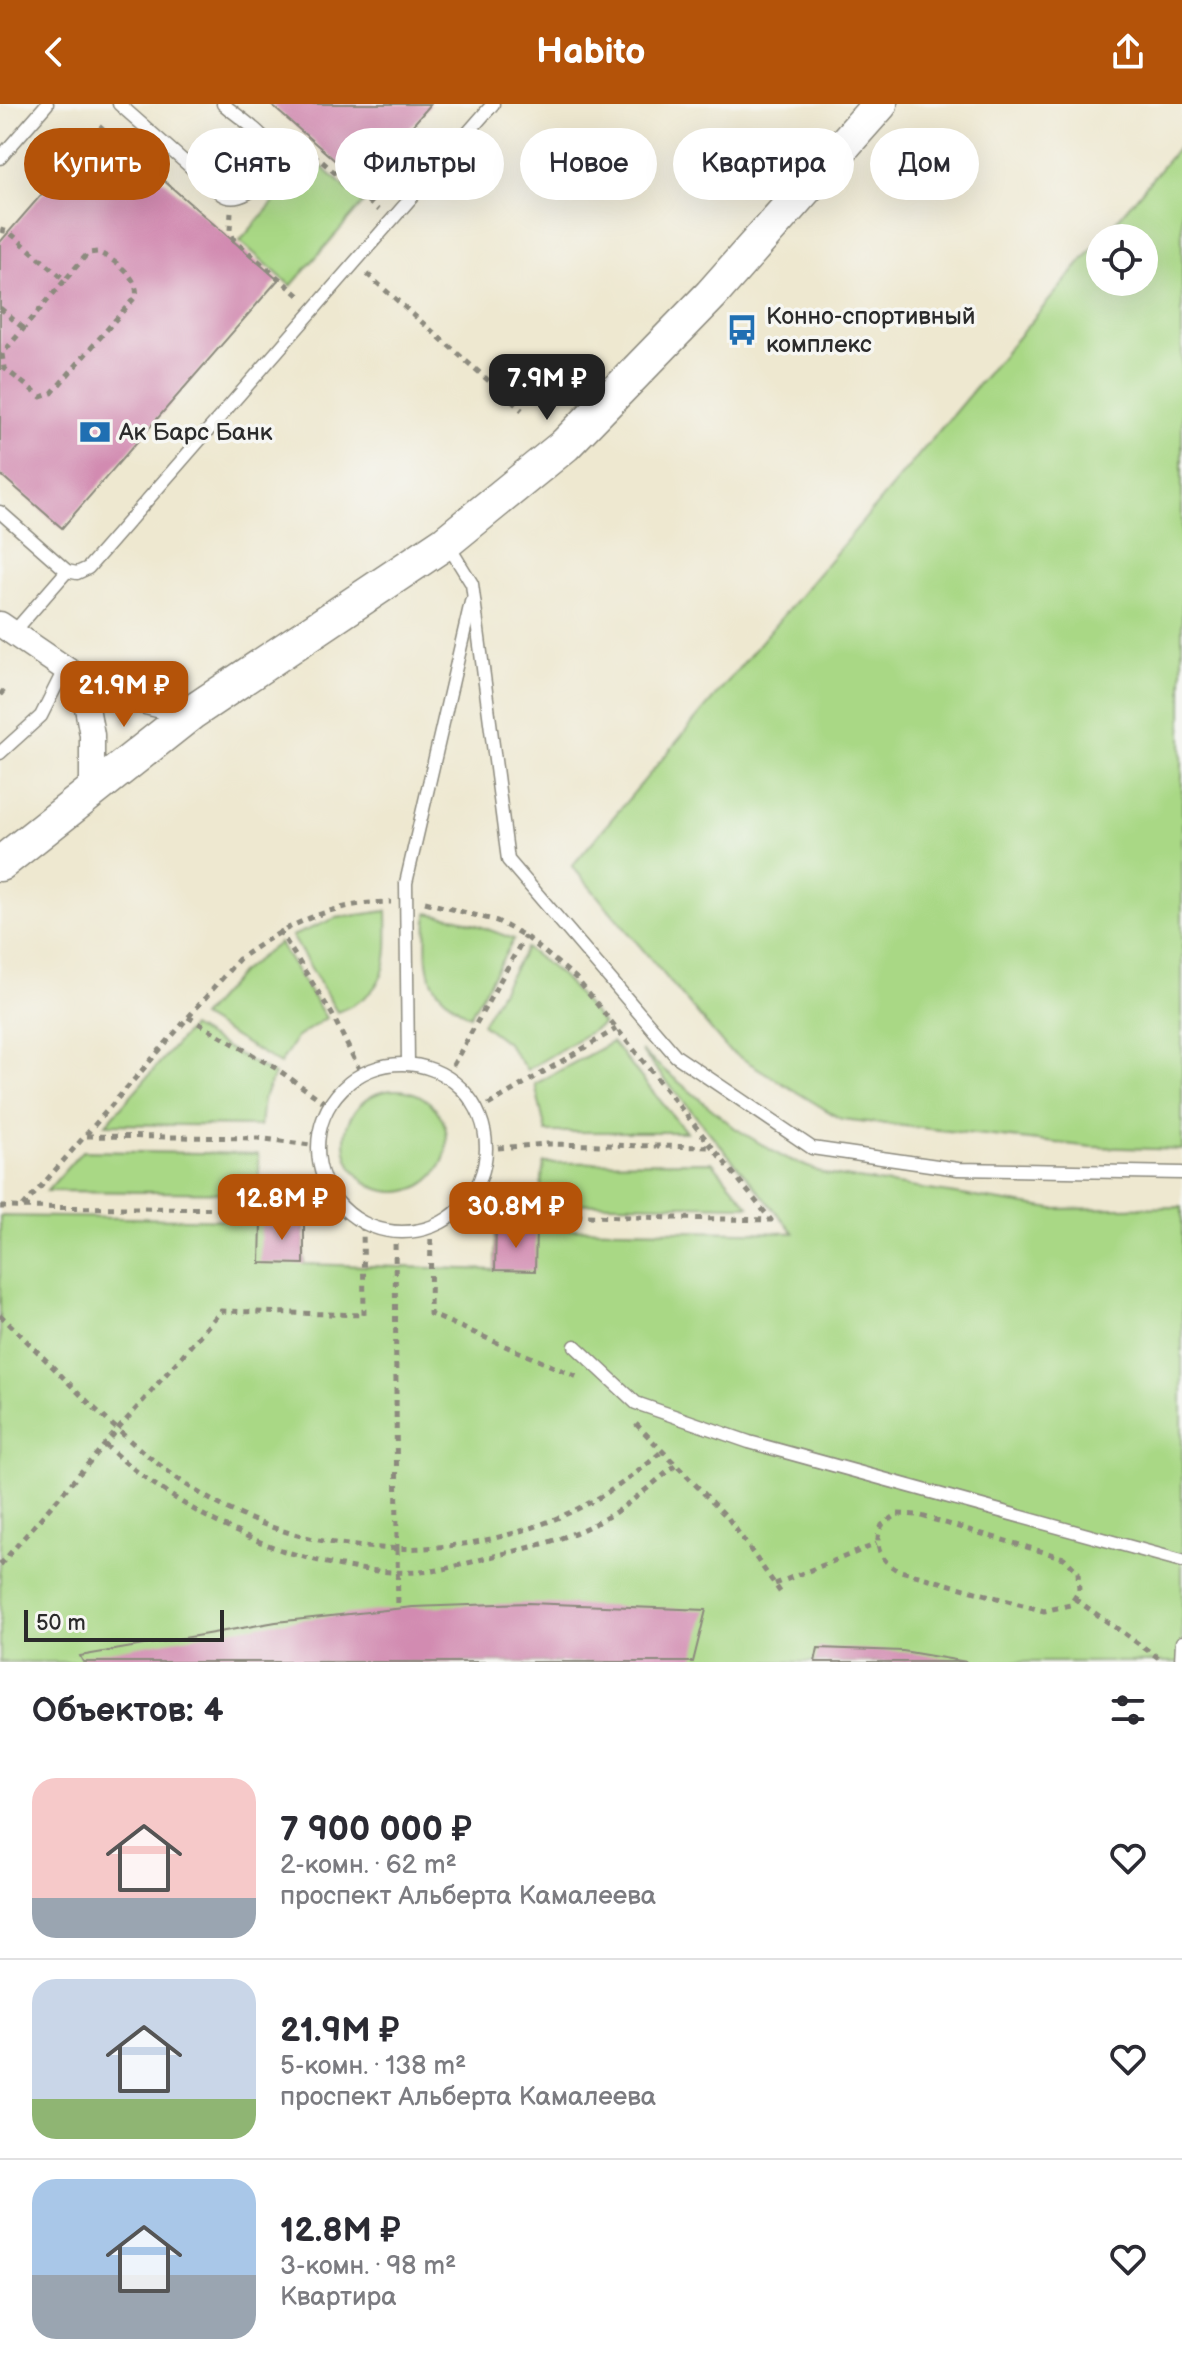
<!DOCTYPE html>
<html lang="ru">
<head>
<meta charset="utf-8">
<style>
  :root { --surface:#fff; --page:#f2f2f3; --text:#2b2b33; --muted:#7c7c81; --line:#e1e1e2; --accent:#b45309 }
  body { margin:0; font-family:"Balsamiq Sans",sans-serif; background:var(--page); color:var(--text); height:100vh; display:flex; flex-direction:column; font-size:30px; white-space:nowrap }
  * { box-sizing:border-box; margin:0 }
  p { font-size:26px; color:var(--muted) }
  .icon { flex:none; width:44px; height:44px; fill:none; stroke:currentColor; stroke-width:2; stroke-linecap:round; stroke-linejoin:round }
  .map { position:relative; height:1558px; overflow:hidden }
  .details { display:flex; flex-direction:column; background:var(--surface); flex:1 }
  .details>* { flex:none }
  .banner { position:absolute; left:24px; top:24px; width:1134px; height:72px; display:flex; gap:16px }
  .fabs { position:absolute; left:1086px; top:120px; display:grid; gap:16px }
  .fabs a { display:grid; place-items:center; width:72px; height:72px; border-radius:50%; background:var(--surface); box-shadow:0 8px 32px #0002; font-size:40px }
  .scale { position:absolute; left:24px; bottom:20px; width:200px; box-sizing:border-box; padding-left:8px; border:4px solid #2b2b2b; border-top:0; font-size:22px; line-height:28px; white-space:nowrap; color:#2b2b2b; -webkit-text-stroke:6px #f6f6f2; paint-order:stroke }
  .price { position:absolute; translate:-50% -68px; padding:0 18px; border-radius:16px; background:var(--accent); color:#fff; font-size:26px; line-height:52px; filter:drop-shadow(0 2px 4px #0008) }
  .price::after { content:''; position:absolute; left:50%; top:48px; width:24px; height:18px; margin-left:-12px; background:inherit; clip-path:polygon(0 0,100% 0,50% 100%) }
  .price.current { background:#222; color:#fff }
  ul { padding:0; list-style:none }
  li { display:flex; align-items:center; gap:24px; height:200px; padding:0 32px }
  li+li { border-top:2px solid var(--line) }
  li span { display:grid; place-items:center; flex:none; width:224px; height:160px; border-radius:24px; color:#555 }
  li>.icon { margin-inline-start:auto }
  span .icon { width:96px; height:96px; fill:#fffc; stroke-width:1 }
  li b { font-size:34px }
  h2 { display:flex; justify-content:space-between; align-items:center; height:96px; padding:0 32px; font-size:34px }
  .chip { padding:0 28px; border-radius:36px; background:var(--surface); box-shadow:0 8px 32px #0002; font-size:28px; line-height:72px }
  .chip.current { background:var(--accent); color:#fff }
  header { display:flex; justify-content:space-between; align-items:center; height:104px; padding:0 32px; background:var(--accent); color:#fff; font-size:36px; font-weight:700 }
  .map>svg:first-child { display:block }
  .green { fill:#a9d885; stroke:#6a8258; stroke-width:2 }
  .building { fill:#d28bb1 }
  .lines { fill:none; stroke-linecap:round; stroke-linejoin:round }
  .service-casing { stroke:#8c8a7e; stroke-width:15 }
  .minor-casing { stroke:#8c8a7e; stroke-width:27 }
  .secondary-casing { stroke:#8c8a7e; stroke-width:37 }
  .path { stroke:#8c8a7e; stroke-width:5; stroke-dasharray:6 6; stroke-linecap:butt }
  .service { stroke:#fff; stroke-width:12 }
  .minor { stroke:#fff; stroke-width:24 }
  .secondary { stroke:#fff; stroke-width:34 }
  .path-bridge { stroke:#8c8a7e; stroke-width:5; stroke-dasharray:6 6; stroke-linecap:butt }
  .labels { text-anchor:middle; stroke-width:7; stroke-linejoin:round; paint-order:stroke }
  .poi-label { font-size:24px; fill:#2b2b2b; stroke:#f6f6f2; text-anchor:start }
</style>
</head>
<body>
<header><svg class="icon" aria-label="back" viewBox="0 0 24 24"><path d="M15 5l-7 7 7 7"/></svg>Habito<svg class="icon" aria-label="share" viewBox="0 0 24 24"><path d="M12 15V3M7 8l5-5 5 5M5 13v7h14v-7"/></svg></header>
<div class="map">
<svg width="1182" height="1558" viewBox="0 0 1182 1558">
  <rect width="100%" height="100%" fill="#f6f6f2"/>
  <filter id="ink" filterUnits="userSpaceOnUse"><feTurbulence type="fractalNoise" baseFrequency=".0125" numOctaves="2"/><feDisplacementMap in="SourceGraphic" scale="16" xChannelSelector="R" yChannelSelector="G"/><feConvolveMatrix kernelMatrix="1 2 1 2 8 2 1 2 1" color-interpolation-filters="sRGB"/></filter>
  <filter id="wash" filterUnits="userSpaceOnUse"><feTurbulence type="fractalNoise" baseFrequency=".006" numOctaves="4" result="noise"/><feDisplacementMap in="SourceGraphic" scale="32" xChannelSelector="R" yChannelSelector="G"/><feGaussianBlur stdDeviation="1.8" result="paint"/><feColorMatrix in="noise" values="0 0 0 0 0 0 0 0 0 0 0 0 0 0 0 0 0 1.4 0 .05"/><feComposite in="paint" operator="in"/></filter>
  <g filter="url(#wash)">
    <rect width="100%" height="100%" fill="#eee8d0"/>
    <g class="green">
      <path d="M1182,39V1046L1092,1043L841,1015L728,946L572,762L1100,136V178H1144V134H1102Z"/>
      <path d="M312,54L363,99L291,182L240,137Z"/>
      <path d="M387,807C388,857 391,888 337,908L292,832L336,814Z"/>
      <path d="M427,809L458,814L514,835L470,912C420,884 426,861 427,809Z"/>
      <path d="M279,839L326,914L296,934L280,960L201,913L240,869Z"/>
      <path d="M526,844L563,873L603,920L527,966L506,938L482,920Z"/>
      <path d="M191,923L274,971L263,995L260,1022L106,1020Z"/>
      <path d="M612,938L686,1028H546L535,980Z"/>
      <path d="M641,947L735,1024L781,1052L825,1070L1053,1105L1182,1103V1558H0V1112L304,1117V1160L495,1166L496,1124L794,1129Z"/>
      <circle cx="396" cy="1037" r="51"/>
      <path d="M82,1047L258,1050L260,1089L47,1087Z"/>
      <path d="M712,1058L749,1102L539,1099L544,1059Z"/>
    </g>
    <g id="blocks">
      <g class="building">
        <path d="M270,0H431L362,80Z"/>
        <path d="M101,22L278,176L62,424L0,370V138Z"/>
        <path d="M261,1117H304V1160L260,1159Z"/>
        <path d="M496,1124L536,1125L535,1167L495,1166Z"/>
        <path d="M528,1499L706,1506L693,1558H83L80,1552L276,1518L413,1503Z"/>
        <path d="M818,1544L903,1547L967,1558H815Z"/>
      </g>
    </g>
  </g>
  <g filter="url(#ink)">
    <use href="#blocks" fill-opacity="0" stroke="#8c8a7e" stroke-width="2"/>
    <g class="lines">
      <defs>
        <g id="service">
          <path d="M119,0L221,90C243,105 280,67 273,47C266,30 237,12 223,0"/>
          <path d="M0,54L47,0"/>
          <path d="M0,408L67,467L77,469L88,464L493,0"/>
          <path d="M448,441L472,480L508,756L676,952L812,1044L958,1065L1182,1069"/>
          <path d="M13,529L67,467"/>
          <path d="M0,649L41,612L65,564"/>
          <path d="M408,959L406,779L471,498"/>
          <circle cx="402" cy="1044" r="84"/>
          <path d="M575,1242L636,1299L749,1338L1182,1457"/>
          <path d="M1181,1558L1182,1538"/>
        </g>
        <g id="minor">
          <path d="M0,520L82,576L133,595L191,609"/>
          <path d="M82,576L92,631V687"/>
        </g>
        <path id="secondary" d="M0,760L191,609L446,438L565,341L711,191L880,0"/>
      </defs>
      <use href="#service" class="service-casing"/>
      <use href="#minor" class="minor-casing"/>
      <use href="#secondary" class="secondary-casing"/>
      <g class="path">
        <path d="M290,46L311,48L378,106"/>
        <path d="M231,108L230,126L234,136L302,194"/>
        <path d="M0,126L9,128L65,176L2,250L4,264L41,293L52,289L136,192C140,174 113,155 98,148L88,149L65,176"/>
        <path d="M367,170L522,306"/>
        <path d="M0,204L23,224"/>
        <path d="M0,591L4,586"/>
        <path d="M425,798L497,817L525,832L576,874L771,1116L538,1111L469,1095"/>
        <path d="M279,826L332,910L361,969"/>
        <path d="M188,913L277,965L328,1001"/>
        <path d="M447,972L525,832"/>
        <path d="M478,1007L616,925"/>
        <path d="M87,1032L258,1034L317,1042"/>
        <path d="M486,1045L547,1040L709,1043"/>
        <path d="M0,1103L261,1105L331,1090"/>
        <path d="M23,1103L239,855C286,821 332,798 391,798"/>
        <path d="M431,1123L430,1210L580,1274"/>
        <path d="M395,1128L397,1445"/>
        <path d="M0,1211C62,1270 121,1338 193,1385C333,1476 538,1462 661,1348"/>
        <path d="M636,1320L728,1414L783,1492"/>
        <path d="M105,1341C187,1415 307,1473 420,1468C446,1467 473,1457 498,1451C534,1443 569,1434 602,1416C628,1402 652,1380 675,1362"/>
        <path d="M898,1410L918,1411L1064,1454L1078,1468L1079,1487L1070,1501L1044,1507L897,1466C879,1455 873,1440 882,1421Z"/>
        <path d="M0,1461L221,1207L364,1211L363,1119"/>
        <path d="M775,1480L877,1440"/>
        <path d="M1075,1495L1163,1557"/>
      </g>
      <use href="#service" class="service"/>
      <use href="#minor" class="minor"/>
      <use href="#secondary" class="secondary"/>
      <path class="path-bridge" d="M397,1445L398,1505"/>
    </g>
  </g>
  <defs>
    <symbol id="bus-bare" viewBox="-9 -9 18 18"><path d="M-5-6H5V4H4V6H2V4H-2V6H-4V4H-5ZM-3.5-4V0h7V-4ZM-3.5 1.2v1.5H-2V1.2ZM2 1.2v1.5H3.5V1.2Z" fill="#1f6fb2" stroke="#f6f6f2" stroke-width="2.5" paint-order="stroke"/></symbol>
    <symbol id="bank-bare" viewBox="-9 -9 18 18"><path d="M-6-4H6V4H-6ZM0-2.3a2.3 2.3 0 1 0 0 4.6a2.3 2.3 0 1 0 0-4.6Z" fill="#1f6fb2" stroke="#f6f6f2" stroke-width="2.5" paint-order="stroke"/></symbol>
  </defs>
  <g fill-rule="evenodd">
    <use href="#bus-bare" x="720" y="204" width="44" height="44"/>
    <use href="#bank-bare" x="73" y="306" width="44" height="44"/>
  </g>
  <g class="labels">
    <g class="poi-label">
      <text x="766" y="220">Конно-спортивный<tspan x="766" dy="28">комплекс</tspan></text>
      <text x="119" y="336">Ак Барс Банк</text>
    </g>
  </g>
</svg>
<div class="fabs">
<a><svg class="icon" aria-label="locate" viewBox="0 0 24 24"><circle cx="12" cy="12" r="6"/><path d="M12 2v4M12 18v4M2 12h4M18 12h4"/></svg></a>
</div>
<div class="scale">50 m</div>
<b class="price current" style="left:547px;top:318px">7.9M ₽</b>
<b class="price" style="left:124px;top:625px">21.9M ₽</b>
<b class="price" style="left:282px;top:1138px">12.8M ₽</b>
<b class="price" style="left:516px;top:1146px">30.8M ₽</b>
<div class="banner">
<a class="chip current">Купить</a>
<a class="chip">Снять</a>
<a class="chip">Фильтры</a>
<a class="chip">Новое</a>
<a class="chip">Квартира</a>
<a class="chip">Дом</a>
</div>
</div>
<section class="details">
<h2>Объектов: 4<svg class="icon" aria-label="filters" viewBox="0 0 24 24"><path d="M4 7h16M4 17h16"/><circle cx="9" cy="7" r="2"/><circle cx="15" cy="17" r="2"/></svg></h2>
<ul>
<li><span style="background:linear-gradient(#f6c9c9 75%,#9aa5b1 0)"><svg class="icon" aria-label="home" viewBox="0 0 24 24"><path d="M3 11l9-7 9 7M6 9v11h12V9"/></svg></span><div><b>7 900 000 ₽</b><p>2-комн. · 62 m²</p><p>проспект Альберта Камалеева</p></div><svg class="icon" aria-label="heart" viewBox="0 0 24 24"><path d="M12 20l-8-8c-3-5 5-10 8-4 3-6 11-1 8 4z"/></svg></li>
<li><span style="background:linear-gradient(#c9d6e8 75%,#8fb573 0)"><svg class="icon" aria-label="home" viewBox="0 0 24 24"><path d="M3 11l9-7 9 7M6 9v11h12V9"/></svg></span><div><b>21.9M ₽</b><p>5-комн. · 138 m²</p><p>проспект Альберта Камалеева</p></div><svg class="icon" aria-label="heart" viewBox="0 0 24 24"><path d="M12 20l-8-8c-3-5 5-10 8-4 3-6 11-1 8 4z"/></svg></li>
<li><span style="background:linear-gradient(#a9c7e8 60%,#9aa5b1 0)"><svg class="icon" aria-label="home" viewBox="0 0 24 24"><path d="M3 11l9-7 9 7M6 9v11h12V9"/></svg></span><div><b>12.8M ₽</b><p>3-комн. · 98 m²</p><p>Квартира</p></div><svg class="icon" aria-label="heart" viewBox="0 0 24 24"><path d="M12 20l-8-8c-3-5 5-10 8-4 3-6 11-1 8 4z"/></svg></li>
</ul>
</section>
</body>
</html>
